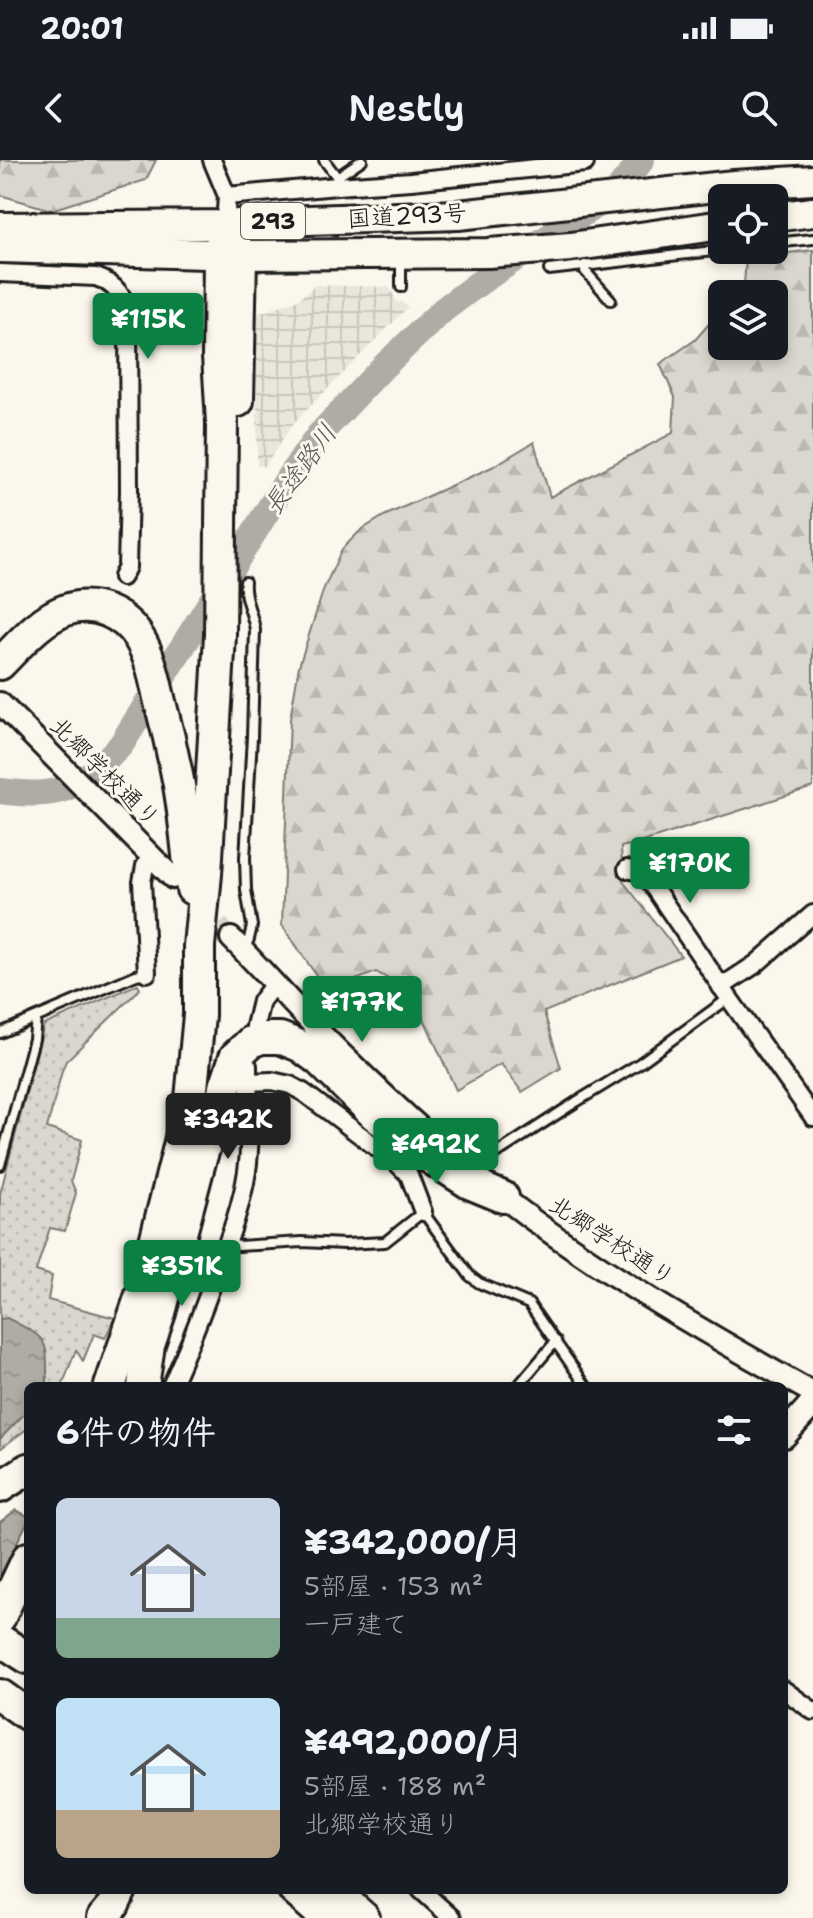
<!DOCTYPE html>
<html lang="ja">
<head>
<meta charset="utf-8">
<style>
  :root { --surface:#171b24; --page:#242831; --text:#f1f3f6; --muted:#9ea1a6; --accent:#0b8043 }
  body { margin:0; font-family:"Shantell Sans","Klee One",sans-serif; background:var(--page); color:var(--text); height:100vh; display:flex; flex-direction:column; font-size:30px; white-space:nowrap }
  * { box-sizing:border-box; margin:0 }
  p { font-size:26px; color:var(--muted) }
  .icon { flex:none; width:44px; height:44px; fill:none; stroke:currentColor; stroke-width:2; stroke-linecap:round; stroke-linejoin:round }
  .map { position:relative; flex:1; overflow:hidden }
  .details { position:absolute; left:24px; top:1222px; width:764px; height:512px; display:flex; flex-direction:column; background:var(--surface); border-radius:12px; box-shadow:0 4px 12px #0003 }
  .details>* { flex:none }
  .fabs { position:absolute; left:708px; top:24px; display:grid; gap:16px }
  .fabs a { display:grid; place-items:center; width:80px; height:80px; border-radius:12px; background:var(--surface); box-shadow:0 4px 12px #0003; font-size:40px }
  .price { position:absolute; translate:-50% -68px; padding:0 18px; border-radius:8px; background:var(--accent); color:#fff; font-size:26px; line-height:52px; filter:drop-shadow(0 2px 4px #0008) }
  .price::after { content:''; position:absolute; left:50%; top:48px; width:24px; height:18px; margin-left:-12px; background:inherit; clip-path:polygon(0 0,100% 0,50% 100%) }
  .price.on { background:#222; color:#fff }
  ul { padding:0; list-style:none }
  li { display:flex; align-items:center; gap:24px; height:200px; padding:0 32px }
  li span { display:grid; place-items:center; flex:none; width:224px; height:160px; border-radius:12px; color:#555 }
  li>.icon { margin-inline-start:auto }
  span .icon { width:96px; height:96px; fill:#fffc; stroke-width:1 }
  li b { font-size:34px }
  h2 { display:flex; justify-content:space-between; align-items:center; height:96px; padding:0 32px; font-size:34px }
  .status { display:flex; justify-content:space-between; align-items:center; height:56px; padding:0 40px; background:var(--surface); direction:ltr }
  .status svg { height:22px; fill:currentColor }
  header { display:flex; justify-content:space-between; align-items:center; height:104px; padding:0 32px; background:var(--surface); font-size:36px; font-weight:600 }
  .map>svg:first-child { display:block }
  .industrial { fill:url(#industrial-grid) }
  .grass { fill:url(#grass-dots); stroke:#7b7a75; stroke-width:2 }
  .forest { fill:url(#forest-firs); stroke:#7b7a75; stroke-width:2 }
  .water { fill:url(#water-ripples); stroke:#74726e; stroke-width:2 }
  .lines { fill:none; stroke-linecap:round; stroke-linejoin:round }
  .river { stroke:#afaca5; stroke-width:26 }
  .tertiary-tunnel { stroke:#dad6cd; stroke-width:20; stroke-dasharray:20 10; stroke-linecap:butt }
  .service-casing { stroke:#1c1c1c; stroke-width:14 }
  .minor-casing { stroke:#1c1c1c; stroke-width:22 }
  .tertiary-casing { stroke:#1c1c1c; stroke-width:26 }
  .secondary-casing { stroke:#1c1c1c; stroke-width:30 }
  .trunk-casing { stroke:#1c1c1c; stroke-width:34 }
  .motorway-casing { stroke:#1c1c1c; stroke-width:36 }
  .service { stroke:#fbf7ec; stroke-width:8 }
  .minor { stroke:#fbf7ec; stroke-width:16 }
  .tertiary { stroke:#fbf7ec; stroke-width:20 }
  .secondary { stroke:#fbf7ec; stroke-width:24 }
  .trunk { stroke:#fbf7ec; stroke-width:28 }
  .motorway { stroke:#fbf7ec; stroke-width:30 }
  .labels { text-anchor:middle; stroke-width:6; stroke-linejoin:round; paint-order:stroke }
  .shield { fill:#fbf7ec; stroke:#5f5e5a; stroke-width:2 }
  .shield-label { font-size:22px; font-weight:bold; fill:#1c1c1c }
  .street-label { font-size:24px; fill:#1c1c1c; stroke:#fbf7ec }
  .water-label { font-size:26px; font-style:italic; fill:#575653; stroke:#fbf7ec }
</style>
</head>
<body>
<div class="status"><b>20:01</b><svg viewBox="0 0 49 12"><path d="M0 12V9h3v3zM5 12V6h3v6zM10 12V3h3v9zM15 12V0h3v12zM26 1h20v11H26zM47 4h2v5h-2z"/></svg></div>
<header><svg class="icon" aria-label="back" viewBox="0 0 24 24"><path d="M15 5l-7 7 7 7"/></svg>Nestly<svg class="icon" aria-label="search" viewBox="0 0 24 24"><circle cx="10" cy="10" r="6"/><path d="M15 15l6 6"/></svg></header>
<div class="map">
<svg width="813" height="1758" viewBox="0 0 813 1758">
  <defs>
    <pattern id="industrial-grid" width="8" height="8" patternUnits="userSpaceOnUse" patternTransform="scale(2)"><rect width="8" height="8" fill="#eae6dc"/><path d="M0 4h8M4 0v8" fill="none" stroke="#c8c5bc"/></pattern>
    <pattern id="grass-dots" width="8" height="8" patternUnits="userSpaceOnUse" patternTransform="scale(2)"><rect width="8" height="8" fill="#dad7ce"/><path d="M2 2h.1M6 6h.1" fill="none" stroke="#bab8b0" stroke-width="1.8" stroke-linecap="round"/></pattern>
    <pattern id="forest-firs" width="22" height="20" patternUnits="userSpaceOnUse" patternTransform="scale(2)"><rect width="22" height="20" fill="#dad7ce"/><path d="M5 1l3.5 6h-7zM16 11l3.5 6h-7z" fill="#bab8b0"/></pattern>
    <pattern id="water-ripples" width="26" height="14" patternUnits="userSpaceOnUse" patternTransform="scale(2)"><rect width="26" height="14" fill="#afaca5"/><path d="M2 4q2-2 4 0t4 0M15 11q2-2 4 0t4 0" fill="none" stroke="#96938d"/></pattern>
  </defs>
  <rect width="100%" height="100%" fill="#fbf7ec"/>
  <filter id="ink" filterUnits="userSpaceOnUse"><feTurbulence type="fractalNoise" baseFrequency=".0125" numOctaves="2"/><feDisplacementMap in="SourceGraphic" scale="16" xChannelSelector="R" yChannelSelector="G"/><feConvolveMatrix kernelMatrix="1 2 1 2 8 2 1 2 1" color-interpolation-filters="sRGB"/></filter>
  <g filter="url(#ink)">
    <path class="industrial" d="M315,125L389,127L397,142H402L408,147L294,263L265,306H257V154L299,139Z"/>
    <path class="grass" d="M138,824L140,829L66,901L62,911L47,968L82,980L71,1021L76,1033L65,1071L50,1068L36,1111L52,1116L48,1140L115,1158L105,1178L94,1174L83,1201L76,1190L62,1226H28V1268L0,1289V1034L44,865Z"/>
    <g class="forest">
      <path d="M0,0H156L146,20L51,50L0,35Z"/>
      <path d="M813,90V627L639,683L621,687L623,721L681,796L544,852L561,908L522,932L501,904L456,930L412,832L376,812L327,831L282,765L290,559L299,506L324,428L342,389L361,370L384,356L492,307L534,282L550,337L673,273L675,237L660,204L695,180L722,149V186H774V134H735L744,124L746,98Z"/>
    </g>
    <g class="water">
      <path d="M7,1158C50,1180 47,1178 47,1225L28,1226V1250L0,1279V1159Z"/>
      <path d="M16,1350L28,1356V1361L0,1416V1362Z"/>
    </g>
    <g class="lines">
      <path class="river" d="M0,631C64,639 77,629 121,585L290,315L318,276L383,207L443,150L479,123L616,32L642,0"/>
      <path class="tertiary-tunnel" d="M198,744L231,778"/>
      <defs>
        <g id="service">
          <path d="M324,0L337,17V21"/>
          <path d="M337,17L362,0"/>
          <path d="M774,83L813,79"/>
          <path d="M401,98V127"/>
          <path d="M585,105V111L611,140"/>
          <path d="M549,110L722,90"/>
          <path d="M244,790L249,779L252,766L246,730L245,698L252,577L255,470C253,454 243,438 245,422"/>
          <path d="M0,873L136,815L147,813"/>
          <path d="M0,1005L34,879L36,858"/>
          <path d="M473,1011L480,1004L576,942L640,903L729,838"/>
          <path d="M228,1084L239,1086L302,1082L345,1084L385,1082L423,1052L470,1116L479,1123L529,1144L586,1226"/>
          <path d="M518,1226L556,1181"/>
        </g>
        <g id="minor">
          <path d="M212,0L227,36"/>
          <path d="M225,65L227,36L337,26L411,21L585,3"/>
          <path d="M0,113L96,117C116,124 126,138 128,158L129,331L127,407L122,417"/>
          <path d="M627,709L644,713L729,838L813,957"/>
          <path d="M147,813L142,722L145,706L151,696"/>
          <path d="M721,827L756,804L813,754"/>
          <path d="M255,866L261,841L275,823"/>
          <path d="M248,922L272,921L290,925L303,932L396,1002L409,1015L423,1052"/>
          <path d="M171,1226C188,1189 203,1150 217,1111C229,1079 242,1045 247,1011C252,976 248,941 248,906"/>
          <path d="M784,1530L813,1551"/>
          <path d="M421,1730L452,1758"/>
        </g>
        <g id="tertiary">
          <path d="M0,543L173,718"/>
          <path d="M231,778C271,819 308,862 349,901C398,949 450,996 504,1038C597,1111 709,1175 813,1233"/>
        </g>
        <path id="secondary" d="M784,1275L813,1243"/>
        <g id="trunk">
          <path d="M774,57L813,52"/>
          <path d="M0,67L225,65L278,61L458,55L734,25L813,20"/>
          <path d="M0,88L241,95L488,93L571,87L722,65"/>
        </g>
        <g id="motorway">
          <path d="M225,65L241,95L238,241"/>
          <path d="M0,504C19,485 40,459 66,450C94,440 124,454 139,478C151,497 155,521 160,542C167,568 173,594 178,620C185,655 187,693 192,729"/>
          <path d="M201,998L206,948"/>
          <path d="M110,1226L143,1129L191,939L199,855V786L206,714L220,475L222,263L218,196L219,94L225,65"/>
          <path d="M143,1226L149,1185L160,1153L201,998L235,897L251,882L261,878H280L300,886L319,900L375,955L424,994L469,1023L503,1037"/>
          <path d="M0,1327L28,1309"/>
          <path d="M0,1457L28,1398"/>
          <path d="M0,1480L28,1498"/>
          <path d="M0,1535L28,1555"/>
          <path d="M294,1730L326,1758"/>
          <path d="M333,1730L364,1758"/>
          <path d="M103,1758L114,1745L121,1730"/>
        </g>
      </defs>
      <use href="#service" class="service-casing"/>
      <use href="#minor" class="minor-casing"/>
      <use href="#tertiary" class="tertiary-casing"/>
      <use href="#secondary" class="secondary-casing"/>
      <use href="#trunk" class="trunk-casing"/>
      <use href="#motorway" class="motorway-casing"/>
      <use href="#service" class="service"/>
      <use href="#minor" class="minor"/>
      <use href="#tertiary" class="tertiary"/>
      <use href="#secondary" class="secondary"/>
      <use href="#trunk" class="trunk"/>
      <use href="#motorway" class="motorway"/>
    </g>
  </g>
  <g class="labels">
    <rect class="shield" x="241" y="43" width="64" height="36" rx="6"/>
    <g class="shield-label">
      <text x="273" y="69">293</text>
    </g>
    <g class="street-label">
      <text transform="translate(407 56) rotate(-3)" y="8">国道293号</text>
      <text transform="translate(105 612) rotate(45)" y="8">北郷学校通り</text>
      <text transform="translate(612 1081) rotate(33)" y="8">北郷学校通り</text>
    </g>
    <g class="water-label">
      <text transform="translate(300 309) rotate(-54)" y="9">長途路川</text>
    </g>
  </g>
</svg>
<div class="fabs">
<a><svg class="icon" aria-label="locate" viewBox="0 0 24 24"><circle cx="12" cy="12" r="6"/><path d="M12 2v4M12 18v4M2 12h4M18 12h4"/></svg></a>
<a><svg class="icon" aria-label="layers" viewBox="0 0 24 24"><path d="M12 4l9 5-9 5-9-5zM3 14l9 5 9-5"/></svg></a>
</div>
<b class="price" style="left:148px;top:201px">¥115K</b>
<b class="price" style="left:690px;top:745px">¥170K</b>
<b class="price" style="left:362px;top:884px">¥177K</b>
<b class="price on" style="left:228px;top:1001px">¥342K</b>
<b class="price" style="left:436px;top:1026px">¥492K</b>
<b class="price" style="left:182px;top:1148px">¥351K</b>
<section class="details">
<h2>6件の物件<svg class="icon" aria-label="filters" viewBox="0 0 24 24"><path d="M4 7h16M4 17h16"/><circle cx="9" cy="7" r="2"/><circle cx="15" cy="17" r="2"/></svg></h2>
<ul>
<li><span style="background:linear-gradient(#c9d6e8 75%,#7fa58c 0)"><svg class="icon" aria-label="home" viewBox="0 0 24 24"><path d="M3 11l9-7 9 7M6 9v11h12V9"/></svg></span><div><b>¥342,000/月</b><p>5部屋 · 153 m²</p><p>一戸建て</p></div></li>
<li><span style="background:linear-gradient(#bfe0f5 70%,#b9a48a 0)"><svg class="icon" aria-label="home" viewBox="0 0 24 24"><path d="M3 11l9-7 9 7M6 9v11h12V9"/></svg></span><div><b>¥492,000/月</b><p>5部屋 · 188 m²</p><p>北郷学校通り</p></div></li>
</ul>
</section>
</div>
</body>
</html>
